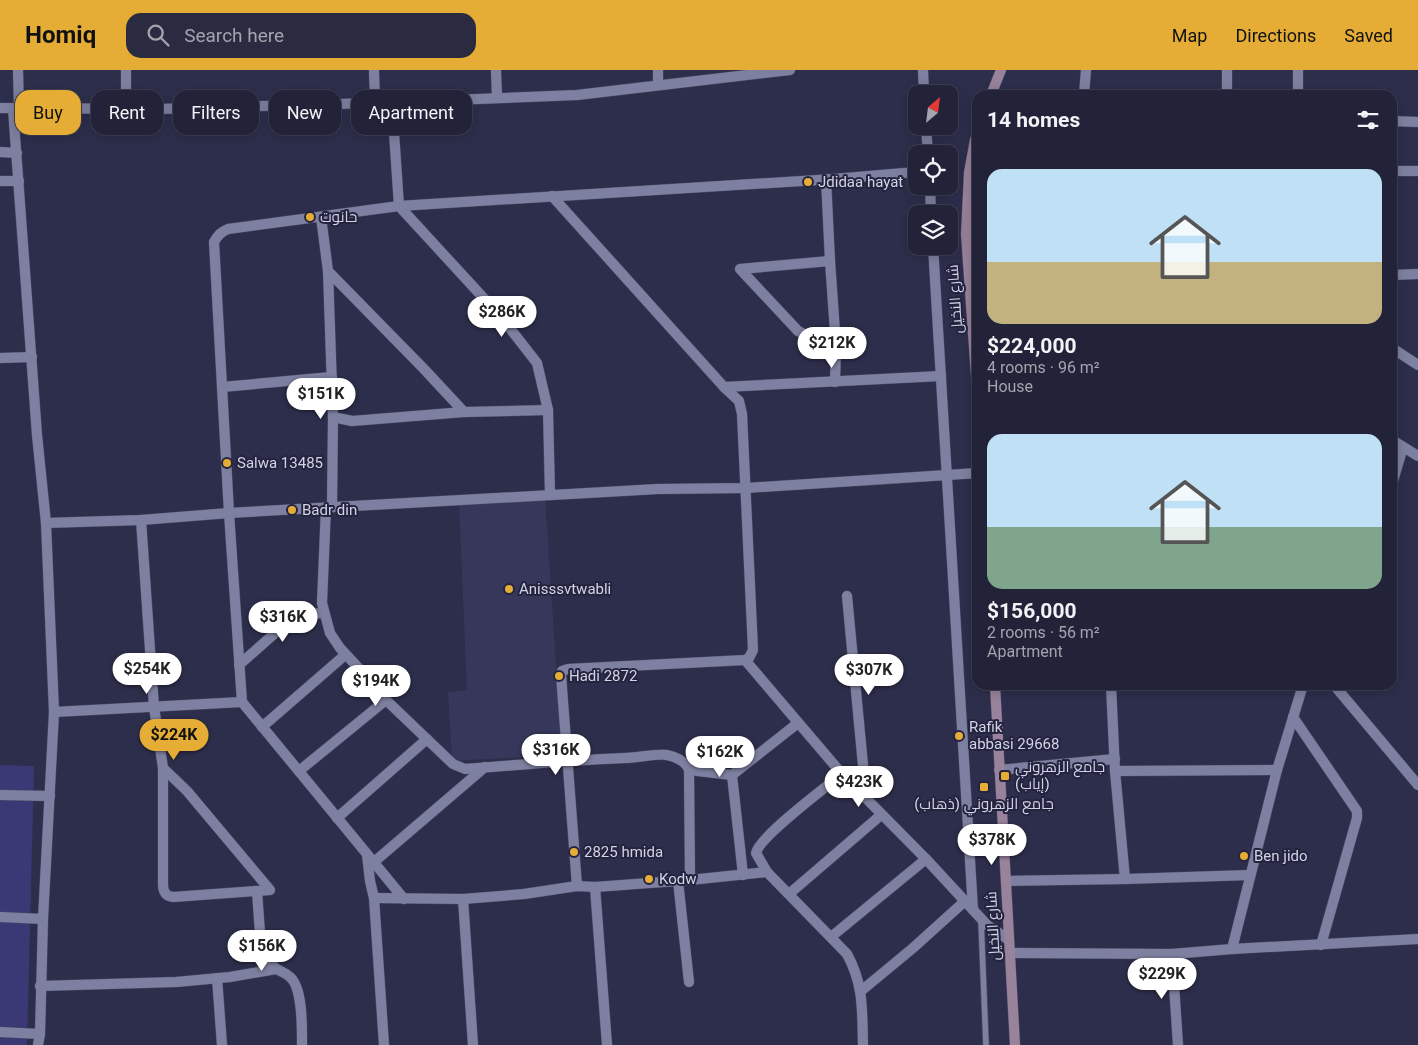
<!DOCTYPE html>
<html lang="en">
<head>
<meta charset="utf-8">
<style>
  :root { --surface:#222238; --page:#2a2a40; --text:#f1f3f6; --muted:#a2a4ae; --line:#3f3f53; --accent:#e5ad35 }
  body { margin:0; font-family:Roboto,Cairo,sans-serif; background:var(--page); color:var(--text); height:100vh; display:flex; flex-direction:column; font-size:19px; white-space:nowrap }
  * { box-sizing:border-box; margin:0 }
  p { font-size:16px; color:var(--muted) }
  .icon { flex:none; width:28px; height:28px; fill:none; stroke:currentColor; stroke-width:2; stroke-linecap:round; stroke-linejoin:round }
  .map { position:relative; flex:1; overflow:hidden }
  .panel { position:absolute; left:972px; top:20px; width:425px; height:600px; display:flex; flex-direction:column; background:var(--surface); border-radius:15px; box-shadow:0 2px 12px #0003,0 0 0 1px var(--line) }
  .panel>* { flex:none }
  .top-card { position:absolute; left:15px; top:20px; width:475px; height:45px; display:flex; gap:10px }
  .needle { width:32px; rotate:28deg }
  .controls { position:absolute; left:908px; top:15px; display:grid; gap:10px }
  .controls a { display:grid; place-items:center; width:50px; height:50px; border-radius:10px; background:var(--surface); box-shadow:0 2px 12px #0003,0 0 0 1px var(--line); font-size:25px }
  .price { position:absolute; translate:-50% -42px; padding:0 11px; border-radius:18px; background:#fff; color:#222; font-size:16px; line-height:32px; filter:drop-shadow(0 1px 2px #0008) }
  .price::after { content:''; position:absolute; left:50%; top:30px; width:15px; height:11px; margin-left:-8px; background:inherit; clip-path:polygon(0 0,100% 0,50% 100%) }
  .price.active { background:var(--accent); color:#111 }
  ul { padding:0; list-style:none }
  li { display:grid; align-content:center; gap:10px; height:265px; padding:0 15px }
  li span { display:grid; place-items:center; height:155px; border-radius:15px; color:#555 }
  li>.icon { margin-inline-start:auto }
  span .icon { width:90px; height:90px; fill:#fffc; stroke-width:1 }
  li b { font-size:21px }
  h2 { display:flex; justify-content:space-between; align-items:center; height:60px; padding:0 15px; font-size:21px }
  .tag { padding:0 18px; border-radius:15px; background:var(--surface); box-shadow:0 2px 12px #0003,0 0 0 1px var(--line); font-size:18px; line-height:45px }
  .tag.active { background:var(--accent); color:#111 }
  header { display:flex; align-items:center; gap:30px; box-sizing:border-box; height:70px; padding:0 25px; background:var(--accent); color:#111 }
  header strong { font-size:24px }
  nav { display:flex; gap:28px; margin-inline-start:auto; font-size:18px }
  .search { width:350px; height:45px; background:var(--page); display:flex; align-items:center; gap:12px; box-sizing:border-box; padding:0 18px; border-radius:15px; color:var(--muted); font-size:19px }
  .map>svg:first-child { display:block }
  .built { fill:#36375a }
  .green { fill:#3a3975 }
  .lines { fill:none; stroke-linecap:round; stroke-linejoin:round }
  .lane-casing { stroke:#4b4b63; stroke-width:7 }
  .street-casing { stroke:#4b4b63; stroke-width:11 }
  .secondary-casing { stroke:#4b4b63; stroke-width:11 }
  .lane { stroke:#7e80a1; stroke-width:5.5 }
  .street { stroke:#7e80a1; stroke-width:10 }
  .secondary { stroke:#99829b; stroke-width:10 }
  .poi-dot { fill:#e5ad35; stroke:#242440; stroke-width:2 }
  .labels { text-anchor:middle; stroke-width:4; stroke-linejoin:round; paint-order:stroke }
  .poi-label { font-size:15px; fill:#d2d3e5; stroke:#242440; text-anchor:start }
  .street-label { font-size:15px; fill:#d2d3e5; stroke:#242440 }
</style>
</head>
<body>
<header>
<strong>Homiq</strong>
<div class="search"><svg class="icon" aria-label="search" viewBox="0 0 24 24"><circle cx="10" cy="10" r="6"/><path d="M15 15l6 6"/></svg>Search here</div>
<nav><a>Map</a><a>Directions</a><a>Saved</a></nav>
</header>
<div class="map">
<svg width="1418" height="975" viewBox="0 0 1418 975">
  <rect width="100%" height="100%" fill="#2d2e4b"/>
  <path class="built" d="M545,427L562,685L452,691L448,622L467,620L459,432Z"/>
  <path class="green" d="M0,695L34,696L27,975H0Z"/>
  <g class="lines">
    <defs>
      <path id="lane" d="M981,850L986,975"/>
      <g id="street">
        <path d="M18,0L19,39"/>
        <path d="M126,0V39"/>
        <path d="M374,0L375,33"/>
        <path d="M496,0L497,28"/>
        <path d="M658,0V15"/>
        <path d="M923,0L924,24"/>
        <path d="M1084,25L1086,0"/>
        <path d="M1227,25V0"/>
        <path d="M1298,25V0"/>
        <path d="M392,33L399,136L501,247L537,293L548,340L550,425"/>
        <path d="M0,38L159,39L375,33L577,25L790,0"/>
        <path d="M13,39L37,365L46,453L54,642L43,849L40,964L38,975"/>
        <path d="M1392,51L1418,52"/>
        <path d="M926,56L928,84"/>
        <path d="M0,82L17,83"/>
        <path d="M1392,101H1418"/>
        <path d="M826,109L830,191L836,276L835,312"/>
        <path d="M0,111H19"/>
        <path d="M930,116L931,144"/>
        <path d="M552,126L724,317L739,331L742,344L753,580L749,588L745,590L568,599L562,601L561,605L577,816"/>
        <path d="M321,147L328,201L424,299L464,342L548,340"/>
        <path d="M966,164L978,165"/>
        <path d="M933,176L973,840"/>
        <path d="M830,191L740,199L798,261L810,267L836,276"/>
        <path d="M328,201L333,347L352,351L464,342"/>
        <path d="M1392,205L1418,204"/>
        <path d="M1392,278L1418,295"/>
        <path d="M0,288L32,287"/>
        <path d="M222,317L332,307"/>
        <path d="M724,317L941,306"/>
        <path d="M1392,370L1418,386"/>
        <path d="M1392,414L1403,377"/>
        <path d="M326,437L322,533L330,563L340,578L377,618L386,630L453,694L465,699C518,695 572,690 625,688C638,688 656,683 667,685C676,687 686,691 689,700L732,705"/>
        <path d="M332,437L333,347"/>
        <path d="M141,450L154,637L163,698"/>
        <path d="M46,453L141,450L229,443L658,419L746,418L978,403"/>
        <path d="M847,526L866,727"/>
        <path d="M745,590L842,704L926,789L987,855L1009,870"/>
        <path d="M239,595L283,556L297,547L306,544L324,543"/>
        <path d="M1111,615L1115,701L1125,809"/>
        <path d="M1334,615L1418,715"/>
        <path d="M54,642L242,632"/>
        <path d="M1293,647L1357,741V748L1321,875"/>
        <path d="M262,657L345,585"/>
        <path d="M163,698L187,721L270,820L173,827C165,826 163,821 163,814Z"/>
        <path d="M689,700L690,810"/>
        <path d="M999,700L1115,689"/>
        <path d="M299,701L386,630"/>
        <path d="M1115,701L1277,700"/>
        <path d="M0,725L50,726"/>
        <path d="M337,748L427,669"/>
        <path d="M367,785L370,811L374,828L384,975"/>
        <path d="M374,792L485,697"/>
        <path d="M767,802L756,783C759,767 826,717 842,704"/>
        <path d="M743,805L732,705L798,653"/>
        <path d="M678,811L689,912"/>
        <path d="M1006,811L1125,809L1250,805"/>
        <path d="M595,817L607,975"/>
        <path d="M257,821L261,877C263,885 270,895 277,899C281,902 286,903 290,907C303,918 302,958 302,975"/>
        <path d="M789,824L881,745"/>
        <path d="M374,828L463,829L524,824L577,816L595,817L690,810L767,802L847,884C864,915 862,941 863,975"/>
        <path d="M404,829L242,632L229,443L214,172C218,165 221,162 228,159L399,136L834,109L916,102"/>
        <path d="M463,829L473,975"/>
        <path d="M0,847L43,849"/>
        <path d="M831,867L926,789"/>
        <path d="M1232,879L1277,700L1303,615"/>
        <path d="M1010,883L1172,884L1232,879L1418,869"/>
        <path d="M1172,884L1178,975"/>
        <path d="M217,908L222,975"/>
        <path d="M40,916L176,912L230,907L276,899"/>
        <path d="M861,921L913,878L965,831"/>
        <path d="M0,962L40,964"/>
      </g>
      <g id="secondary">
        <path d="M991,25L1001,0"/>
        <path d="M978,62L975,70L969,103L966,164L978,334"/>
        <path d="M995,615L1015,975"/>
      </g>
    </defs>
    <use href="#lane" class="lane-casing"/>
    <use href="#street" class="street-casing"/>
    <use href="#secondary" class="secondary-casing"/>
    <use href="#lane" class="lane"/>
    <use href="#street" class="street"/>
    <use href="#secondary" class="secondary"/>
  </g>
  <g class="poi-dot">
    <circle cx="808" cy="112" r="5"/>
    <circle cx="310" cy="147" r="5"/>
    <circle cx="227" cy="393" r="5"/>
    <circle cx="292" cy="440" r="5"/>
    <circle cx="509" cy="519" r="5"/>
    <circle cx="559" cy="606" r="5"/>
    <circle cx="959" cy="666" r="5"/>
    <rect x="1000" y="701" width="10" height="10" rx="2.5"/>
    <rect x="979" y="712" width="10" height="10" rx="2.5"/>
    <circle cx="574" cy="782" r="5"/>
    <circle cx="1244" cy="786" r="5"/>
    <circle cx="649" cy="809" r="5"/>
  </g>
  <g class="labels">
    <g class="poi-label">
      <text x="818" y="117">Jdidaa hayat</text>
      <text x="320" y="152">حانوت</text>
      <text x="237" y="398">Salwa 13485</text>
      <text x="302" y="445">Badr din</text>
      <text x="519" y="524">Anisssvtwabli</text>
      <text x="569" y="611">Hadi 2872</text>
      <text x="969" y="662">Rafik<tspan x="969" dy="17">abbasi 29668</tspan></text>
      <text x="1015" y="702">جامع الزهروني<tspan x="1015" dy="17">(إياب)</tspan></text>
      <text x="984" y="739" text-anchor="middle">جامع الزهروني (ذهاب)</text>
      <text x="584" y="787">2825 hmida</text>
      <text x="1254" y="791">Ben jido</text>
      <text x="659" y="814">Kodw</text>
    </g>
    <g class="street-label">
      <text transform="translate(955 229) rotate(-94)" y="5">شارع النخيل</text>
      <text transform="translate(993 856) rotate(-93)" y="5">شارع النخيل</text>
    </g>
  </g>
</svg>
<div class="controls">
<a><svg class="needle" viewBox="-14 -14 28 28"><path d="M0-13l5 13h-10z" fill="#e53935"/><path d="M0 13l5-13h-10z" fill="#a2a4ae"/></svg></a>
<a><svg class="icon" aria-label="locate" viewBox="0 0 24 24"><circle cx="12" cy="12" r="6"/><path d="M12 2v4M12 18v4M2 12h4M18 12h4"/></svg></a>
<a><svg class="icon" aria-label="layers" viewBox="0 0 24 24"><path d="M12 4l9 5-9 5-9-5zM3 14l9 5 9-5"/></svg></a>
</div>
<b class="price" style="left:502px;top:268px">$286K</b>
<b class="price" style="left:832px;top:299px">$212K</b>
<b class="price" style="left:321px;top:350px">$151K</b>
<b class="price" style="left:283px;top:573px">$316K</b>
<b class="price" style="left:147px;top:625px">$254K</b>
<b class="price" style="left:869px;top:626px">$307K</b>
<b class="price" style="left:376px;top:637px">$194K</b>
<b class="price active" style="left:174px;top:691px">$224K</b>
<b class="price" style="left:556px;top:706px">$316K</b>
<b class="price" style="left:720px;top:708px">$162K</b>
<b class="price" style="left:859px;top:738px">$423K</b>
<b class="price" style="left:992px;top:796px">$378K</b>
<b class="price" style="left:262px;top:902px">$156K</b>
<b class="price" style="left:1162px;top:930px">$229K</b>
<div class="top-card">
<a class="tag active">Buy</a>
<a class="tag">Rent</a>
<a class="tag">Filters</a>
<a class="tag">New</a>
<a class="tag">Apartment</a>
</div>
<section class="panel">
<h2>14 homes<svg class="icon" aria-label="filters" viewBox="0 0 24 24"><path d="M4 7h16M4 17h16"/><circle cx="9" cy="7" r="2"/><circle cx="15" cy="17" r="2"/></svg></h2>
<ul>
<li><span style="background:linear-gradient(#bfe0f5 60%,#c2b280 0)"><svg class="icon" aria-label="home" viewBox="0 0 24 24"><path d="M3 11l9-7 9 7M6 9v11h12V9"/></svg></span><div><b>$224,000</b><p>4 rooms · 96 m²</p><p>House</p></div></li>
<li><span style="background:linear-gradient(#bfe0f5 60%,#7fa58c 0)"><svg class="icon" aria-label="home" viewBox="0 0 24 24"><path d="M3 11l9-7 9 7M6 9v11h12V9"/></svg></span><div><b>$156,000</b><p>2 rooms · 56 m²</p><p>Apartment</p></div></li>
</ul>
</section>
</div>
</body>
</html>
